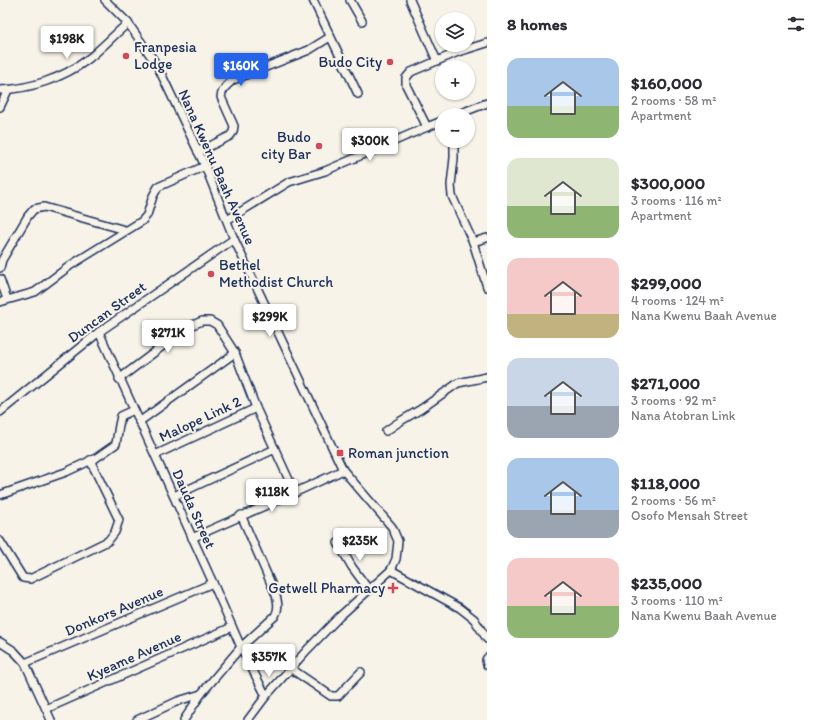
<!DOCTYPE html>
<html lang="en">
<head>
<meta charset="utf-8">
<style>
  :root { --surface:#fff; --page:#f7f7f7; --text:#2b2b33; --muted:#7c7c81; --accent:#2563eb }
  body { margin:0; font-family:Itim,sans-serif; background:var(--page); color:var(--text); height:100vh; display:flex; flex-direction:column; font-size:15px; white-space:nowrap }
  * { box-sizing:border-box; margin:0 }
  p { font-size:13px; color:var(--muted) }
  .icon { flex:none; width:22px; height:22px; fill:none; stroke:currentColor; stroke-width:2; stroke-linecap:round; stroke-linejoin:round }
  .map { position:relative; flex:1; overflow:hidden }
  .panel { display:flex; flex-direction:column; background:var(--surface); width:340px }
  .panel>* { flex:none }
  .tools { position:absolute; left:435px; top:12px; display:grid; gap:8px }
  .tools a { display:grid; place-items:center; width:40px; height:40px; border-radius:50%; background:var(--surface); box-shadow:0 1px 3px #0004; font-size:20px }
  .price { position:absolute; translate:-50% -34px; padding:0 9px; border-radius:4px; background:#fff; color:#222; font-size:13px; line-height:26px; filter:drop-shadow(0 1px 2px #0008) }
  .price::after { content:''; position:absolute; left:50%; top:24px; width:12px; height:9px; margin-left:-6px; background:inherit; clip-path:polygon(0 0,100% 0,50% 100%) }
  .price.on { background:var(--accent); color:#fff }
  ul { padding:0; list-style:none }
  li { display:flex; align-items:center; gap:12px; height:100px; padding:0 20px }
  li span { display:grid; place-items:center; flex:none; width:112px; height:80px; border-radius:12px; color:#555 }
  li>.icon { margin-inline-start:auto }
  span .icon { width:48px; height:48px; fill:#fffc; stroke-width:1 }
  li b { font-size:17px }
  h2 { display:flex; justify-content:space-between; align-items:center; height:48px; padding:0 20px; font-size:17px }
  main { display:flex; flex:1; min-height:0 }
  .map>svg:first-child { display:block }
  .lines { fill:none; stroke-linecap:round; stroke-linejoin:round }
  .minor-casing { stroke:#1b2f5e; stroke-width:10 }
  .minor { stroke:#f7f3e8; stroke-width:7 }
  .poi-dot { fill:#d1495b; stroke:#f7f3e8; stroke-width:1.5 }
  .labels { text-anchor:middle; stroke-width:4; stroke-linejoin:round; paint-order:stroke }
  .poi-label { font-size:15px; fill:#1b2f5e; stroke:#f7f3e8; text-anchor:start }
  .street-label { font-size:15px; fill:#1b2f5e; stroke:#f7f3e8 }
</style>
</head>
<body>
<main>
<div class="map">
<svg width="487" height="720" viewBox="0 0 487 720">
  <rect width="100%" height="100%" fill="#f7f3e8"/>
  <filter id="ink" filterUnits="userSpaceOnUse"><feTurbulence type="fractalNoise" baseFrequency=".025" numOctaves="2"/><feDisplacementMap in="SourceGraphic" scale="8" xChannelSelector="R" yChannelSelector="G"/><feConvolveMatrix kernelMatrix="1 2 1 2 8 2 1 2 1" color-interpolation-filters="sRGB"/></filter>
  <g filter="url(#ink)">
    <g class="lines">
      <defs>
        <g id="minor">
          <path d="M105,0L128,23L157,65L205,166L234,239L343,470L392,527L398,541L396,559L391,570L339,617L307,650L266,696L248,720"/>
          <path d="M313,0L358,94"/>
          <path d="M350,0L362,21"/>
          <path d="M410,0L437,61"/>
          <path d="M0,90C30,89 63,78 87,60C101,49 114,35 128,23"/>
          <path d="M0,107L8,90"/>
          <path d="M456,115L487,103"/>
          <path d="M427,127L442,121"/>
          <path d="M454,141V158L451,185L452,196L473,242L487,287"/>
          <path d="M198,152L230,136L233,132L234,126L221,97C222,89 227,85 233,80L309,50L330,37"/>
          <path d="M227,220L289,182L325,171L427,127L406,85V78L411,72L458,52L487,43"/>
          <path d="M473,242L487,238"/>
          <path d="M0,268L2,260L28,216L34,209L44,207L125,230"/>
          <path d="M0,279L7,299"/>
          <path d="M0,302L35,292L71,265L142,221L147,215L153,196L158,187L205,166"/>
          <path d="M99,332L213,583L241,647L266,696"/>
          <path d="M119,379L188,327L202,321H210L217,325L235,353L256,408L295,493"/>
          <path d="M0,412L99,332L234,239"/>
          <path d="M139,422L235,353"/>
          <path d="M386,431L399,422L421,409L458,383L487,377"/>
          <path d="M155,455L256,408"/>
          <path d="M0,495L66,472L96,458L116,444L119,425L121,416L134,410"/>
          <path d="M174,496L275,449"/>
          <path d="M192,538C243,515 294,494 343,470"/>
          <path d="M0,541L23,578L30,579L108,541L115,532L119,520L90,460"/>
          <path d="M338,543L352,567L369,590"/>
          <path d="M391,570L460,608L474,619L487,639"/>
          <path d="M0,642L14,651L25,663L51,720"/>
          <path d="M487,658L486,660L487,665"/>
          <path d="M25,663L213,583"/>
          <path d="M290,668L331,696H338L361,672"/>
          <path d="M46,709L232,627"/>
          <path d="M137,720L178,701L201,694"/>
          <path d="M184,720L201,694L241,647L275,616C279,609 278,603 276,595L241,515"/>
        </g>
      </defs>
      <use href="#minor" class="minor-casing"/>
      <use href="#minor" class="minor"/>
    </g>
  </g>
  <g class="poi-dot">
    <circle cx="126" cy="56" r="4"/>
    <circle cx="390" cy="62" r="4"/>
    <circle cx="319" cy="146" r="4"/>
    <circle cx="211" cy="274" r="4"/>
    <rect x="336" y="449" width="8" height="8" rx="2"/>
    <path d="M391 582h4v4h4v4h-4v4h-4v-4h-4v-4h4z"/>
  </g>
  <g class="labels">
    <g class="poi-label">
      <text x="134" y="52">Franpesia<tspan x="134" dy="17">Lodge</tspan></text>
      <text x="382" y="67" text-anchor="end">Budo City</text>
      <text x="311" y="142" text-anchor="end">Budo<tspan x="311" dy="17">city Bar</tspan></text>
      <text x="219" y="270">Bethel<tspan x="219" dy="17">Methodist Church</tspan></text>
      <text x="348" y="458">Roman junction</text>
      <text x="385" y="593" text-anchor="end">Getwell Pharmacy</text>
    </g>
    <g class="street-label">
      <text transform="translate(217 167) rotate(66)" y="5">Nana Kwenu Baah Avenue</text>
      <text transform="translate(107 312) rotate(-36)" y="5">Duncan Street</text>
      <text transform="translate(200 419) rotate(-25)" y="5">Malope Link 2</text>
      <text transform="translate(194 509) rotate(66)" y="5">Dauda Street</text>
      <text transform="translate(114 611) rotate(-23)" y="5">Donkors Avenue</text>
      <text transform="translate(134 656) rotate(-24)" y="5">Kyeame Avenue</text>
    </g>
  </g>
</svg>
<div class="tools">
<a><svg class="icon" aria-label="layers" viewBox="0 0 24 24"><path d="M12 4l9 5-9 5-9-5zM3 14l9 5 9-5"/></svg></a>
<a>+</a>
<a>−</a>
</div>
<b class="price" style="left:67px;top:60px">$198K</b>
<b class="price on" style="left:241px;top:87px">$160K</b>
<b class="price" style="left:370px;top:162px">$300K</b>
<b class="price" style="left:270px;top:338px">$299K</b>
<b class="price" style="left:168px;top:354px">$271K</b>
<b class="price" style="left:272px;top:513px">$118K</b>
<b class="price" style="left:360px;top:562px">$235K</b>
<b class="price" style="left:269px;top:678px">$357K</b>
</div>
<section class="panel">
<h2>8 homes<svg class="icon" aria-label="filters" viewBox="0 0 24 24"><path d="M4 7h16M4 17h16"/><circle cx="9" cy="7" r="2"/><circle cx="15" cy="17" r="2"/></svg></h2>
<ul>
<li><span style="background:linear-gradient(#a9c7e8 60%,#8fb573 0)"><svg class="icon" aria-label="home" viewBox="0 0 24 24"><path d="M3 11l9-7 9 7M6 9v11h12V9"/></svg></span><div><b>$160,000</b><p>2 rooms · 58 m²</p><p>Apartment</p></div></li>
<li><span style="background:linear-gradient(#dfe7d0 60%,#8fb573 0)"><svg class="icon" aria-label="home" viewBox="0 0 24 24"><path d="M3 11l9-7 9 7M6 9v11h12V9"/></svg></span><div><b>$300,000</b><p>3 rooms · 116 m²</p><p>Apartment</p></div></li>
<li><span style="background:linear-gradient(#f6c9c9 70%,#c2b280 0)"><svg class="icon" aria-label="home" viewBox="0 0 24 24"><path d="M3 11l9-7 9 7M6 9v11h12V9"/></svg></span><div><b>$299,000</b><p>4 rooms · 124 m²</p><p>Nana Kwenu Baah Avenue</p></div></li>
<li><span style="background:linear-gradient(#c9d6e8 60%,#9aa5b1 0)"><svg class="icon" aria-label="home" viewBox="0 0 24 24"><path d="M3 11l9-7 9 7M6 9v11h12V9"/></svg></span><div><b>$271,000</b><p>3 rooms · 92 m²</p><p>Nana Atobran Link</p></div></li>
<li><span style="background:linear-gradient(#a9c7e8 65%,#9aa5b1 0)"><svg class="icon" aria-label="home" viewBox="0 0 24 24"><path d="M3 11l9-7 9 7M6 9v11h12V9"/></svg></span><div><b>$118,000</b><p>2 rooms · 56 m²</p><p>Osofo Mensah Street</p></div></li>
<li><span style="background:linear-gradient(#f6c9c9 60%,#8fb573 0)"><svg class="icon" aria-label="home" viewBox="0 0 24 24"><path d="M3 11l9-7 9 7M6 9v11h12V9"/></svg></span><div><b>$235,000</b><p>3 rooms · 110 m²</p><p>Nana Kwenu Baah Avenue</p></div></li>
</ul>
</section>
</main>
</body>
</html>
